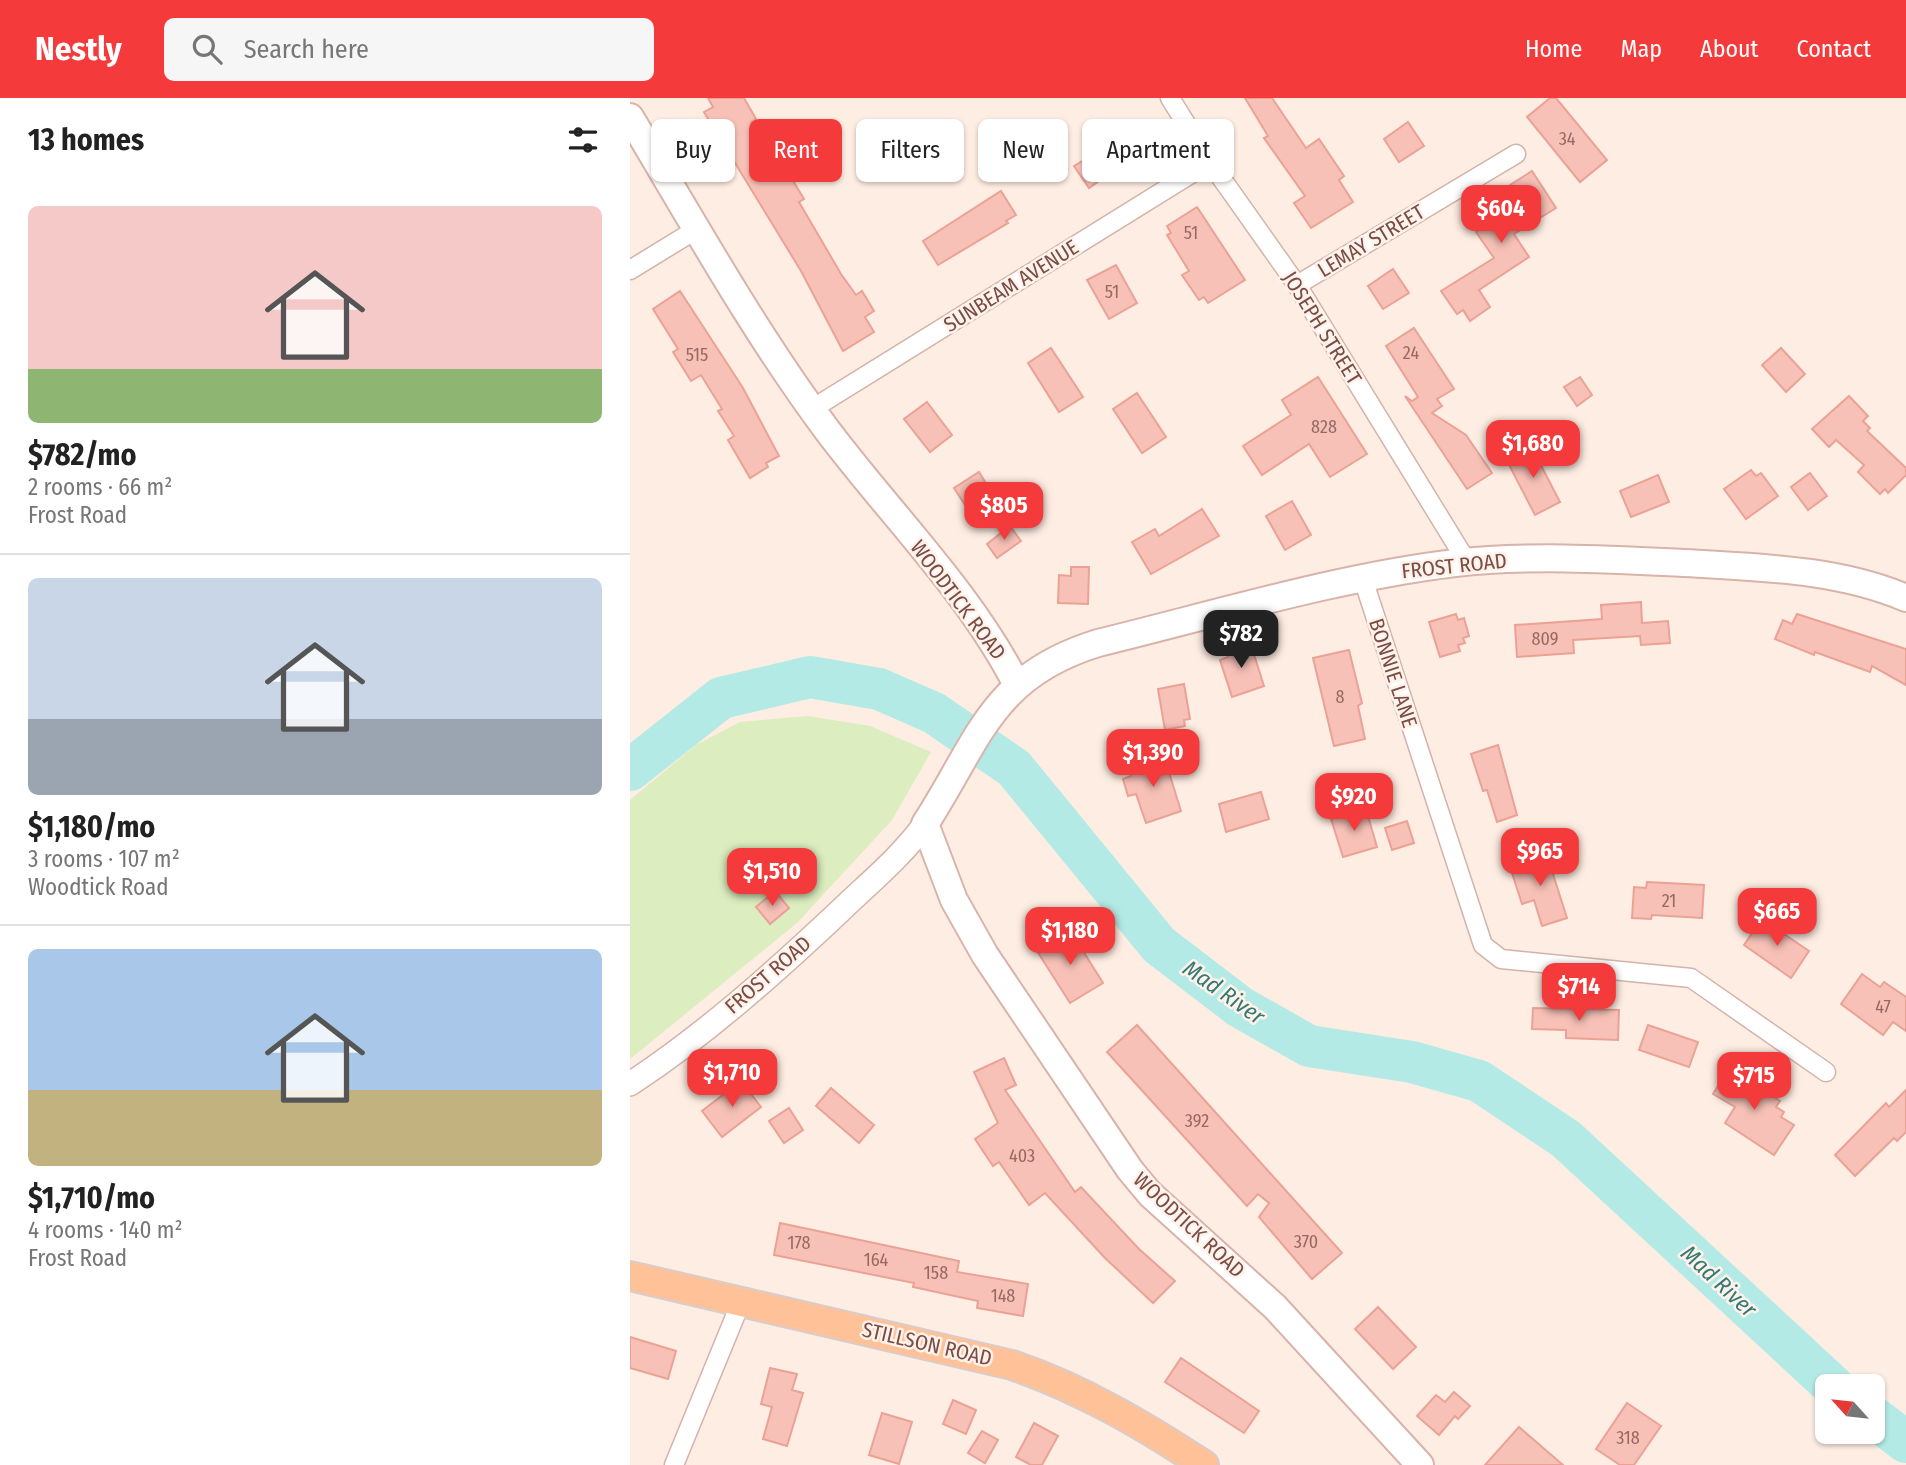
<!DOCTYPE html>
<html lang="en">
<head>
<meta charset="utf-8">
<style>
  :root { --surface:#fff; --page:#f6f6f6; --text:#222; --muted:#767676; --line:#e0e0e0; --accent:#f53a3b }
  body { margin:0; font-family:"Fira Sans Condensed",sans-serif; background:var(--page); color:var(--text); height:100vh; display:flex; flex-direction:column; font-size:26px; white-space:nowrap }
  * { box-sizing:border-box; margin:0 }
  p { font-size:23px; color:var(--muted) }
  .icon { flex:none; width:38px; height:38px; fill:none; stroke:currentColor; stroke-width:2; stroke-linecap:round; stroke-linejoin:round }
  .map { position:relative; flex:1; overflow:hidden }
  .panel { display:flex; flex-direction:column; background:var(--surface); width:630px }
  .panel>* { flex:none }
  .hud { position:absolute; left:21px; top:21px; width:665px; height:63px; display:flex; gap:14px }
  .needle { width:46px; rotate:297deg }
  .fabs { position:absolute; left:1185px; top:1276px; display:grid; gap:14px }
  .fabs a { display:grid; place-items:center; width:70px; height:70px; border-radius:10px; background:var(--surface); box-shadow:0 2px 5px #0004; font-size:35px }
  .price { position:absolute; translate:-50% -60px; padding:0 16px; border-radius:14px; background:var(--accent); color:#fff; font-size:23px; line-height:46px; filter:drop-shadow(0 2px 4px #0008) }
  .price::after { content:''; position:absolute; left:50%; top:42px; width:21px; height:16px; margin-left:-10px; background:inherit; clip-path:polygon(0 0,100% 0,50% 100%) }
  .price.active { background:#222; color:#fff }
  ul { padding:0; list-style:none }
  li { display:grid; align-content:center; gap:14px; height:371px; padding:0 28px }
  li+li { border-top:2px solid var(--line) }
  li span { display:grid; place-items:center; height:217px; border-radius:10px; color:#555 }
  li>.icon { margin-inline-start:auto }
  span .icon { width:126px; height:126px; fill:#fffc; stroke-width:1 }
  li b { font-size:30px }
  h2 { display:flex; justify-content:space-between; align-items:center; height:84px; padding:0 28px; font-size:30px }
  .chip { padding:0 24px; border-radius:10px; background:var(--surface); box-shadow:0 2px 5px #0004; font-size:24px; line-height:63px }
  .chip.active { background:var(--accent); color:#fff }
  header { display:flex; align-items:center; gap:42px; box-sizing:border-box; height:98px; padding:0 35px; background:var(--accent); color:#fff }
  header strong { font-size:33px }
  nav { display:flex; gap:38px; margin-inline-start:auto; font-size:24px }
  .search { width:490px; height:63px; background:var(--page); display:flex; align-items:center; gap:18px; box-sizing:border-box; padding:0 24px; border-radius:10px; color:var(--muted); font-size:26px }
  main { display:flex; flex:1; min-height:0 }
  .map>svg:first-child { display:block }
  .green { fill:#dcedbf }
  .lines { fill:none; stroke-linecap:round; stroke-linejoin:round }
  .river { stroke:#b4eae5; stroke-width:42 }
  .building { fill:#f7c1b7; stroke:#eba295; stroke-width:2 }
  .minor-casing { stroke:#d3b3a9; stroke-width:21 }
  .tertiary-casing { stroke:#d3b3a9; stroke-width:26 }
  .secondary-casing { stroke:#d9b3a9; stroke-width:30 }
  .primary-casing { stroke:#d9cdcb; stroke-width:32 }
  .minor { stroke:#fff; stroke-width:18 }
  .tertiary { stroke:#fff; stroke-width:23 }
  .secondary { stroke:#fff; stroke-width:26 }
  .primary { stroke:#ffc198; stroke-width:28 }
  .labels { text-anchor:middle; stroke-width:5; stroke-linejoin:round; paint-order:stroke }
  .number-label { font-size:18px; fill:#986962 }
  .street-label { font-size:21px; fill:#794c45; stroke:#fff2ea }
  .water-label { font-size:23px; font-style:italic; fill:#357974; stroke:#fff2ea }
</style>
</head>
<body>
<header>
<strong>Nestly</strong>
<div class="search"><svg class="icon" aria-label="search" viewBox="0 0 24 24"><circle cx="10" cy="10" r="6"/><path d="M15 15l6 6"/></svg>Search here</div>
<nav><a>Home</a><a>Map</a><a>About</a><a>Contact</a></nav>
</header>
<main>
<section class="panel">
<h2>13 homes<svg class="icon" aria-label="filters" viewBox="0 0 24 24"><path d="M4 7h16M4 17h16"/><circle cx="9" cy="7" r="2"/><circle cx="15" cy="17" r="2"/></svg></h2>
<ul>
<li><span style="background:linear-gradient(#f6c9c9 75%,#8fb573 0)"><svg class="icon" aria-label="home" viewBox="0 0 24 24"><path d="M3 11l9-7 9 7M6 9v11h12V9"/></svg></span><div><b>$782/mo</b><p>2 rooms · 66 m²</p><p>Frost Road</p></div></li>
<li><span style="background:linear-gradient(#c9d6e8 65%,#9aa5b1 0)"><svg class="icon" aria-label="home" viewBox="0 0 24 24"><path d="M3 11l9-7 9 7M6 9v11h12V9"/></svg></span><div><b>$1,180/mo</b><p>3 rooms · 107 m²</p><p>Woodtick Road</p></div></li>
<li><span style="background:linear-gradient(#a9c7e8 65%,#c2b280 0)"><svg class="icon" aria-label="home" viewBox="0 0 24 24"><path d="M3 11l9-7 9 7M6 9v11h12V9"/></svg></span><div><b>$1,710/mo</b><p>4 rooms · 140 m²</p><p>Frost Road</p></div></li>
</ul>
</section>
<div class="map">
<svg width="1276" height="1367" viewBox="0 0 1276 1367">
  <rect width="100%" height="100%" fill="#feede2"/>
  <path class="green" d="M178,618L240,628L301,654L262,722L167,825L0,961V702L66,647L110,624Z"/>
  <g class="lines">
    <g class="river">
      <path d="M0,672L91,600L180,579L249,591L304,615L384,670L529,847L610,909L679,948L782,964L849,983L936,1041L1203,1288"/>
      <path d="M1242,1318L1276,1344"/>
    </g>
  </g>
  <g class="building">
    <path d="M78,0H114L126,21L121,24L142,61L148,58L174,101L169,104L211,176L226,197L232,193L244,213L235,219L244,234L213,253L171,173L74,14L83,9Z"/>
    <path d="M615,0H642L676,50L689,41L714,78L709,82L723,104L681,130L664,105L675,98L634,40L638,38Z"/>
    <path d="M920,0H926L977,62L950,84L897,19Z"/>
    <path d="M778,24L794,48L769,64L754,41Z"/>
    <path d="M503,32L521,59L499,71L495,65L459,90L444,68Z"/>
    <path d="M902,73L926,110L884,136L899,159L849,192L860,209L840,223L833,212L827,216L811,193L864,160L846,134L855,128L851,123L888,99L880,87Z"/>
    <path d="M371,93L386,117L376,123L378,125L308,167L293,143Z"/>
    <path d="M567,109L615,182L578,205L574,199L569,202L552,177L559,173L537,137L541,135L537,128Z"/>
    <path d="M486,167L507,205L479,221L457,182Z"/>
    <path d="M763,171L779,195L753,211L738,188Z"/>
    <path d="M50,193L113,290L149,358L136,365L138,369L120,380L98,342L104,338L88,313L92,311L71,277L61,283L43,254L48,251L23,211Z"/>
    <path d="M784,230L824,291L807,301L812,308L802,315L836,337L862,375L837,391L775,298L782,303L788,299L756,248Z"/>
    <path d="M421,250L453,299L429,314L398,265Z"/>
    <path d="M1151,250L1175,276L1156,294L1132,267Z"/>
    <path d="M688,279L737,356L700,379L679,346L632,377L613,348L661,317L652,302Z"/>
    <path d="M950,279L962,297L947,308L934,289Z"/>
    <path d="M507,295L536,339L512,355L483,311Z"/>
    <path d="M1219,298L1238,318L1233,323L1240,330L1237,333L1276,370V377L1258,395L1255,391L1250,396L1228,374L1234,367L1206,342L1199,349L1182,331Z"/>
    <path d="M297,304L322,337L300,354L274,321Z"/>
    <path d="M901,348L930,404L905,417L876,361Z"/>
    <path d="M1121,372L1126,378L1131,375L1148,398L1116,421L1094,391Z"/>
    <path d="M349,374L365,400L341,416L324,390Z"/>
    <path d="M1180,375L1197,398L1178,412L1161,389Z"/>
    <path d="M1028,377L1039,404L1001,419L990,393Z"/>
    <path d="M662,403L681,437L655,452L636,418Z"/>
    <path d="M572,411L589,438L521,476L502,444L525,431L529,438Z"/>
    <path d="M380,428L391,443L367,460L357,446Z"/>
    <path d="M441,469H459L458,506L428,505L429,477L441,478Z"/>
    <path d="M1011,504L1012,525L1038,523L1040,545L1011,547L1010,538L943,542L944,555L887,559L885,527L972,521L971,507Z"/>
    <path d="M826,516L828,522L834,520L839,538L833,540L835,545L828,547L830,553L810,559L799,524Z"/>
    <path d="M1167,516L1276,551V587L1242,568L1240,574L1185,554L1184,557L1145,541L1153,522L1162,526Z"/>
    <path d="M615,545L617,552L622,550L634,588L602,599L590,562L598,559L596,551Z"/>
    <path d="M719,552L732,605L728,608L735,641L704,648L683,560Z"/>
    <path d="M554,586L560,621L554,622L555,628L535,632L528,591Z"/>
    <path d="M868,647L887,717L867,724L857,692L853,693L841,656Z"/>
    <path d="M533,655L551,713L516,725L506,696L498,698L493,681L501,678L500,674L513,669L511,662Z"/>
    <path d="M631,694L639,721L596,734L589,706Z"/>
    <path d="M736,711L747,749L713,759L701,721Z"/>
    <path d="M777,723L784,745L762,752L755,730Z"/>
    <path d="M922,756L928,774L923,776L937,820L912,828L904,802L892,806L880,769Z"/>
    <path d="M1017,784L1074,787L1072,820L1022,817L1021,821L1002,820L1004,789L1016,790Z"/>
    <path d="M145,793L159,810L140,826L126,809Z"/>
    <path d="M1132,821L1179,853L1161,880L1114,847Z"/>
    <path d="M440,832L473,885L440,905L407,853Z"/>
    <path d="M1232,876L1250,889L1254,884L1276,899V933L1263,924L1253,937L1211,906Z"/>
    <path d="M903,910L989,912L988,942L936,940V932L902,931Z"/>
    <path d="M507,927L712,1155L682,1181L629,1119L639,1105L628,1096L617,1108L477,954Z"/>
    <path d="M1018,927L1068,944L1059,969L1009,952Z"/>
    <path d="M374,960L386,987L375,992L445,1094L451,1089L509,1151L545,1183L523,1205L475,1160L415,1095L399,1107L369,1064L363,1068L345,1041L368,1025L344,974Z"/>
    <path d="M1099,970L1150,1003L1146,1009L1154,1014L1151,1019L1164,1027L1144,1057L1095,1025L1105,1009L1083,996Z"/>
    <path d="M111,983L131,1009L92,1039L72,1013Z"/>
    <path d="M201,990L244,1027L229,1045L186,1008Z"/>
    <path d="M1276,992V1034L1267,1043L1264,1040L1225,1078L1205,1057L1256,1005L1259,1009Z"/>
    <path d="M159,1010L173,1032L154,1045L139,1023Z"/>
    <path d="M150,1125L329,1163L327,1174L398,1186L393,1218L347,1210L348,1203L283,1189L284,1185L144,1157Z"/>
    <path d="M748,1209L786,1249L763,1271L725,1231Z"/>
    <path d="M0,1239L46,1253L38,1281L0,1270Z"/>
    <path d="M551,1260L629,1313L614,1335L535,1284Z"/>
    <path d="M140,1270L167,1276L162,1292L173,1295L157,1348L133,1341L142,1309L131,1306Z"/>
    <path d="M824,1294L840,1308L828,1321L825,1318L809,1337L787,1318L806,1297L815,1304Z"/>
    <path d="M323,1302L346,1312L336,1336L313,1326Z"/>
    <path d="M997,1305L1031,1328L1004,1367H990L966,1351Z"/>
    <path d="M252,1315L282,1324L269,1366L239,1357Z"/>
    <path d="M404,1325L428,1338L412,1367H401L386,1359Z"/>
    <path d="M889,1329L933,1367H855Z"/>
    <path d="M352,1333L368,1342L355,1365L338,1355Z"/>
  </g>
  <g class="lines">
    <defs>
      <g id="minor">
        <path d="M540,0L580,64L667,187L837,464"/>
        <path d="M0,172L67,131"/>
        <path d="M667,187L886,56"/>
        <path d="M182,311L580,64"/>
        <path d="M733,481L853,847L871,861L1061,880L1196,974"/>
        <path d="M44,1367L111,1204"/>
      </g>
      <path id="tertiary" d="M0,986C76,936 143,876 210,813C239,785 271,759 295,726"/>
      <g id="secondary">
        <path d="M0,19C63,124 124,234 197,332C260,416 339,493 387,587"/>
        <path d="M790,1367L645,1209L520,1096L500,1072L355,857L324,802L295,726C350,641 361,578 468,545C583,517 708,479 825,465C907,456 991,462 1073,466C1142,470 1212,473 1276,500"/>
      </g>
      <path id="primary" d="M0,1178L382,1267C452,1291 513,1327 574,1367"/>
    </defs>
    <use href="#minor" class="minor-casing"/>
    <use href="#tertiary" class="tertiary-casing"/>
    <use href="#secondary" class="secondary-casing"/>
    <use href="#primary" class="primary-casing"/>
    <use href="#minor" class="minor"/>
    <use href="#tertiary" class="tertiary"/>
    <use href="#secondary" class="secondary"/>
    <use href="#primary" class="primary"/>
  </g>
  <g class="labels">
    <g class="number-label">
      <text x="937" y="47">34</text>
      <text x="561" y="141">51</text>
      <text x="482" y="200">51</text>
      <text x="781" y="261">24</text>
      <text x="67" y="263">515</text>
      <text x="694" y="335">828</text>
      <text x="915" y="547">809</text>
      <text x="710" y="605">8</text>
      <text x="1039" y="809">21</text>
      <text x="1253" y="915">47</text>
      <text x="567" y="1029">392</text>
      <text x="392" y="1064">403</text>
      <text x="676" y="1150">370</text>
      <text x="169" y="1151">178</text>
      <text x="246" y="1168">164</text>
      <text x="306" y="1181">158</text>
      <text x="373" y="1204">148</text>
      <text x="998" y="1346">318</text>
    </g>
    <g class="street-label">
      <text transform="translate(741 143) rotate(-31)" y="7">LEMAY STREET</text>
      <text transform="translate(381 188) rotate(-32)" y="7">SUNBEAM AVENUE</text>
      <text transform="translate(692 230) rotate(58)" y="7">JOSEPH STREET</text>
      <text transform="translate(824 468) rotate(-6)" y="7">FROST ROAD</text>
      <text transform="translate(328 502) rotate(53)" y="7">WOODTICK ROAD</text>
      <text transform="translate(763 575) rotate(72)" y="7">BONNIE LANE</text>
      <text transform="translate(138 877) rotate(-41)" y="7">FROST ROAD</text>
      <text transform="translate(559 1127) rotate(43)" y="7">WOODTICK ROAD</text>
      <text transform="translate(297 1246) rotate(13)" y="7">STILLSON ROAD</text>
    </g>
    <g class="water-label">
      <text transform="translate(594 894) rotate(35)" y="8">Mad River</text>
      <text transform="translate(1089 1183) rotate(43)" y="8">Mad River</text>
    </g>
  </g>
</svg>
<div class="fabs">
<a><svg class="needle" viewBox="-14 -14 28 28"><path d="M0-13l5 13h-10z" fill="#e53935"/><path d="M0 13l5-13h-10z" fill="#767676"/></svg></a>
</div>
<b class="price" style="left:871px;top:147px">$604</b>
<b class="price" style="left:903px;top:382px">$1,680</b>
<b class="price" style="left:374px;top:444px">$805</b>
<b class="price active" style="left:611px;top:572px">$782</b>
<b class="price" style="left:523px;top:691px">$1,390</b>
<b class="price" style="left:724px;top:735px">$920</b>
<b class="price" style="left:910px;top:790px">$965</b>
<b class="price" style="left:142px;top:810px">$1,510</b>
<b class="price" style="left:1147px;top:850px">$665</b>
<b class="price" style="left:440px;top:869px">$1,180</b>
<b class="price" style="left:949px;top:925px">$714</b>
<b class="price" style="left:102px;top:1011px">$1,710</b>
<b class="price" style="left:1124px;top:1014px">$715</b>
<div class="hud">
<a class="chip">Buy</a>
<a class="chip active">Rent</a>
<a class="chip">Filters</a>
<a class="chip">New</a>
<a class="chip">Apartment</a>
</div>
</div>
</main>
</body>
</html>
